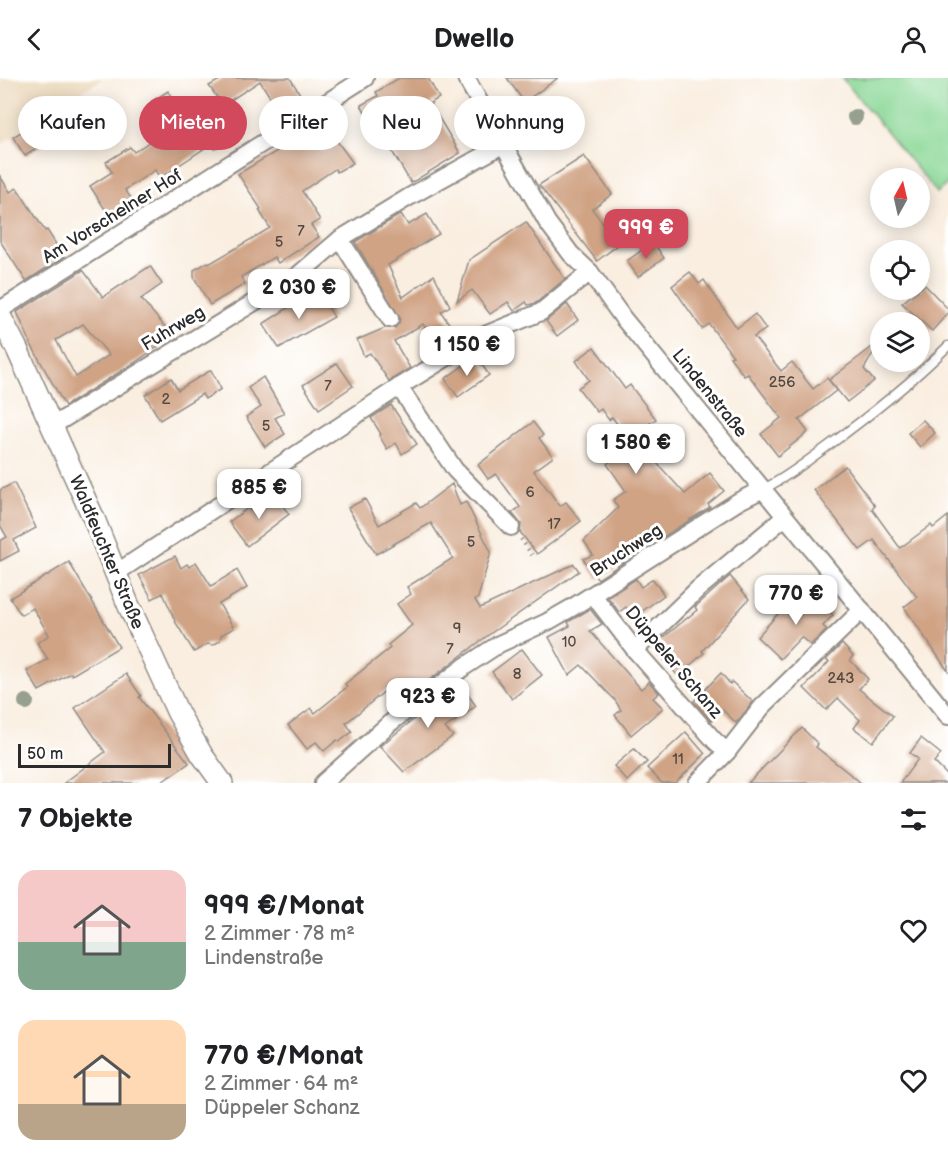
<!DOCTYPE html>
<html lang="de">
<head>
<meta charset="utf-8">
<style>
  :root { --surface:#fff; --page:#f6f6f6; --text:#202124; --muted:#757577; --accent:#d1495b }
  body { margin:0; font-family:"Balsamiq Sans",sans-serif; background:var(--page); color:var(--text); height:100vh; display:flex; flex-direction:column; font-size:22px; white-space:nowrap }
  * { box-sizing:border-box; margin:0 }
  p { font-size:20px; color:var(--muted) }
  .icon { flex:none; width:33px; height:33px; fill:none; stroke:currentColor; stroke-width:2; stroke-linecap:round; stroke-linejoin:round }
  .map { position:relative; height:705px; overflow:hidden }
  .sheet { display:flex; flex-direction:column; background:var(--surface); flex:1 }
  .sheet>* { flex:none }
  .banner { position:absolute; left:18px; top:18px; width:600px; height:54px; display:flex; gap:12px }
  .needle { width:39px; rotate:8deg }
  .buttons { position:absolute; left:870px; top:90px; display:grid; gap:12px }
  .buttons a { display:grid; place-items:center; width:60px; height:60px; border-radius:50%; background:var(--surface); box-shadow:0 3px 15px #0003; font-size:30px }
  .scale { position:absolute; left:18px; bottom:15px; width:153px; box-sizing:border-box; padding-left:6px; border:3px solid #2b2b2b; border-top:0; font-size:16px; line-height:21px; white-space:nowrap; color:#2b2b2b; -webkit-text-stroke:4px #fff; paint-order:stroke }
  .price { position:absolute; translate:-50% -51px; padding:0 14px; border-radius:12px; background:#fff; color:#222; font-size:20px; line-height:39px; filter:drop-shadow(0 2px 3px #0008) }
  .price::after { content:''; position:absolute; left:50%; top:36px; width:18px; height:14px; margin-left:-9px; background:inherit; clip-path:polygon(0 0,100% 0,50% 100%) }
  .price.selected { background:var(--accent); color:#fff }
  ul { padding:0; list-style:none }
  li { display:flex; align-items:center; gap:18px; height:150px; padding:0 18px }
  li span { display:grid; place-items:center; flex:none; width:168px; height:120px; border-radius:18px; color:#555 }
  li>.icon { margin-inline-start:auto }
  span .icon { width:72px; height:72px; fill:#fffc; stroke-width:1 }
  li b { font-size:26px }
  h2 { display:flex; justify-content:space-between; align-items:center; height:72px; padding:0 18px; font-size:26px }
  .chip { padding:0 21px; border-radius:27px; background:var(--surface); box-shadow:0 3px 15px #0003; font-size:21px; line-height:54px }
  .chip.selected { background:var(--accent); color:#fff }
  header { display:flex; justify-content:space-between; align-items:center; height:78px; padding:0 18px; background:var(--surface); font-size:27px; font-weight:800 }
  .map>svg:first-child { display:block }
  .built { fill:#ebd8ba }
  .green { fill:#89d795; stroke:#5a8160; stroke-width:1.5 }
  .building { fill:#d0a384; fill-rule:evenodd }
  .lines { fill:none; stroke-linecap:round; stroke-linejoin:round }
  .service-casing { stroke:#928c86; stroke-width:11 }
  .minor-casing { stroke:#928c86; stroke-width:20 }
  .tertiary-casing { stroke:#928c86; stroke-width:24 }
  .path { stroke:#928c86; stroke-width:4; stroke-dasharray:1.5 4.5; stroke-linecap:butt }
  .service { stroke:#fff; stroke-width:8 }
  .minor { stroke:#fff; stroke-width:16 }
  .tertiary { stroke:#fff; stroke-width:21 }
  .tree { fill:#979f8e }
  .labels { text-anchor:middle; stroke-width:6; stroke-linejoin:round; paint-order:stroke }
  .number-label { font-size:15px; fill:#544941 }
  .street-label { font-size:18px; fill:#2b2b2b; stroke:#fff }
</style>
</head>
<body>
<header><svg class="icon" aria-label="back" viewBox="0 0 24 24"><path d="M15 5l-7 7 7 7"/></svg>Dwello<svg class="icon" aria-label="person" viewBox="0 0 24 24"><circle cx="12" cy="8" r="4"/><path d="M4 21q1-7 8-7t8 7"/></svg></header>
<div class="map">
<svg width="948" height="705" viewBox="0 0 948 705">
  <rect width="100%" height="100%" fill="#fff"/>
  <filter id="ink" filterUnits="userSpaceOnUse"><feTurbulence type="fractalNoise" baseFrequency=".0167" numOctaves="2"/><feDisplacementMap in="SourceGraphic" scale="12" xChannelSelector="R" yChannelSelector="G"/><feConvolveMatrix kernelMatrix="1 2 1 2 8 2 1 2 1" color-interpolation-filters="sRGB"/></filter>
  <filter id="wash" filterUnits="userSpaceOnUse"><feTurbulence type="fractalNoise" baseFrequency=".008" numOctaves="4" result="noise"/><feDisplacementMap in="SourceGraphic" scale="24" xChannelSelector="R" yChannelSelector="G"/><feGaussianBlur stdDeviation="1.35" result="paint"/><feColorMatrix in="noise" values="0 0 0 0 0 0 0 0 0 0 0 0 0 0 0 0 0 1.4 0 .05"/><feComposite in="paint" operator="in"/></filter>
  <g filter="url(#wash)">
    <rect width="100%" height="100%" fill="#f9eee0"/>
    <path class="built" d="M0,0H103L0,67Z"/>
    <path class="green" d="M842,0H948V105L937,115Z"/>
    <g id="blocks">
      <g class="building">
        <path d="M223,0H290L300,16L277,30L260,3L223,27L234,44L230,47L237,57L215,71L211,66L160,100L155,92L125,112L134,124L110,139L90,108L112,94L106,84L130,69L134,74L168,51L151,24L168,13L185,40L217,19L209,8Z"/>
        <path d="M399,0H428L439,20L430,25L460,75L411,105L374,43L371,44L361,27L378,18L376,14Z"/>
        <path d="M507,0H558L524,24Z"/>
        <path d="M74,20L83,33L52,53L56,58L25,78L13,59Z"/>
        <path d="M326,37L337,57L334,59L353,85L337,94L335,91L302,113L320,142L311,147L319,159L278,185L274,179L241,199L245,206L210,227L194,199V192L208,184L209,186L270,150L259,132L261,131L238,96L313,52L310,47Z"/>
        <path d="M584,78L612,116L592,131L619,166L597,183L539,107Z"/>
        <path d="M0,98L10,114L17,110L45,153L47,152L64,179L26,203L0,163Z"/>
        <path d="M401,136L408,147L427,136L439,156L388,187L403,219L434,197L450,228L441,234L455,254L437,266L423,246L394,263L410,290L389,303L370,275L364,278L357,262L385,250H395L399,245L400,240L355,164Z"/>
        <path d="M526,144L565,201L536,225L528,227L526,224L514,233L508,224L490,236L472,212L457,223L469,182Z"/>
        <path d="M653,164L664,180L638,199L627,183Z"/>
        <path d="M150,188L162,206L141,221L173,258L134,285L65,328L32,268L17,234L83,192L103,219ZM83,246L109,277L76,299L56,262Z"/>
        <path d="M690,194L699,206L704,202L737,250L755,236L766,251L754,259L781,293L792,284L813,311L827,300L837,312L799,342L808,354L778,378L761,356L781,340L748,296L744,298L730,279L733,278L709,246L702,251L672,208Z"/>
        <path d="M925,207L948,231V235L932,253L902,225Z"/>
        <path d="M318,213L334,239L279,270L263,246L305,219L306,221Z"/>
        <path d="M567,226L578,242L557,258L546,243Z"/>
        <path d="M880,263L864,291L874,303L847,324L829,302Z"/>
        <path d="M594,269L625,311L630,307L656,341L647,347L667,375L655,383L685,416L710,395L724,413L708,426L710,429L655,464L650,458L620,477L624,484L598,501L583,481L593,477L584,463L618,430L613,422L626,413L607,386L633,367L612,339L609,342L601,331L597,334L578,310L589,302L576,283Z"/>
        <path d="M476,278L489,297L458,319L445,301Z"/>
        <path d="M337,285L353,308L319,331L303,307Z"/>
        <path d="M211,292L221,311L205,321L202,316L160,342L145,317L171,300L178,312Z"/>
        <path d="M263,299L284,335L275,340L285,356L265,369L246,339L261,329L248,310Z"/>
        <path d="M391,327L417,366L402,376L396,365L387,371L379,357L381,356L371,340Z"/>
        <path d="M923,342L935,355L920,369L908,355Z"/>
        <path d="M533,344L543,357L539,360L553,379L534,393L560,428L566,424L581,443L537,476L520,454L521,446L512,435L520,429L496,396L488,401L478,387Z"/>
        <path d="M845,388L875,428L872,431L900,470L931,447L933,450L948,438V593L904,529L917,519L874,462L860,472L814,412Z"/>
        <path d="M14,405L36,450L14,462L19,473L0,483V463L7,459L0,447V412Z"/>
        <path d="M452,406L460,427L466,424L491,474L478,520L475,522L480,530L574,486L579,493L487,558L403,622L391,608L346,645L352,654L339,664L337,662L324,673L316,664L307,671L288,647L311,630L315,635L347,609L345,606L390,570L388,567L412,547L397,526L411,516L407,509L453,480L431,445L376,476L348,430L365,421L379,447L416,425L420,430Z"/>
        <path d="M275,418L289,436L247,468L229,444L248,430L250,432L263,422L265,425Z"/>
        <path d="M175,478L181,490L187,486L189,489L196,484L211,508L237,492L247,510L219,526L234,550L221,557L220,563L213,567L207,566L194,574L176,545L163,515L152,521L139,497Z"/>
        <path d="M69,484L119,569L72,597L71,595L39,613L27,593L48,581L37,565L49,557L33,530L21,537L10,520Z"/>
        <path d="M730,498L749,521L702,573L704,575L678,598L659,576L666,570L659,563L697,532L695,529Z"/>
        <path d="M636,501L641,509L653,501L664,517L633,540L626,529L619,534L608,519Z"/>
        <path d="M810,515L833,537L823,548L827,552L810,567L801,559L780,581L757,559L786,527L792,534Z"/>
        <path d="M590,531L602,546L590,553L641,611L649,604L659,615L653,620L663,630L631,657L615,637L621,632L615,622L581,587L569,597L549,559L570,548L568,544Z"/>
        <path d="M842,566L853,578L850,582L868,601L859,611L893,638L873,664L854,650L860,642L838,620L826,632L804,610L829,584L826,582Z"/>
        <path d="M522,571L542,597L512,621L492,594Z"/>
        <path d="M721,595L730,606L732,604L753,624L736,645L722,631L711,643L694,623Z"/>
        <path d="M126,596L141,618L139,619L189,685L160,705H64L105,674L75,630Z"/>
        <path d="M460,605L476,628L445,650L453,658L404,694L380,668Z"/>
        <path d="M802,650L818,666L816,669L861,705H748Z"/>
        <path d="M686,654L705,676L675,705H662L647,690Z"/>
        <path d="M921,660L941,676L934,684L948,698V705H900L918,681L910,675Z"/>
        <path d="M634,671L647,684L627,703L614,688Z"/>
      </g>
    </g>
  </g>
  <g filter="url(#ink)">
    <use href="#blocks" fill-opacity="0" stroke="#928c86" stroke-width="1.5"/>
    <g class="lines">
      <defs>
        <path id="service" d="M763,411C785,401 804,385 824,371C868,339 910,306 948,268"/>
        <g id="minor">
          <path d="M466,0L547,144L571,176L590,194L623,240L948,638"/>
          <path d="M340,161L390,241"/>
          <path d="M0,232L365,0"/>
          <path d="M399,309L455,392L511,449"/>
          <path d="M52,348L297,198L340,161L409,119L504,66"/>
          <path d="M116,495L399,309L480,259L541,234L590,194"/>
          <path d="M593,517L635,572L714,662L727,674"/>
          <path d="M635,572L698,511L785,439"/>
          <path d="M323,705L389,646L464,589L499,566L547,544L573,529L739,423L763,411"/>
          <path d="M697,705L727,674L762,629L862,532"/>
        </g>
        <path id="tertiary" d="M0,238L17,271L94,441L128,526L178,635L202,677L222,705"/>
      </defs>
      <use href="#service" class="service-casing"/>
      <use href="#minor" class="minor-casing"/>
      <use href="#tertiary" class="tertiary-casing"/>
      <path class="path" d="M521,461L532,477"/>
      <use href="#service" class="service"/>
      <use href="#minor" class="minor"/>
      <use href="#tertiary" class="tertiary"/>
    </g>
    <g class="tree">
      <circle cx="855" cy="39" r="8"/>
      <circle cx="26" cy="624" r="8"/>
    </g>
  </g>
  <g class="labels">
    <g class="number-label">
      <text x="301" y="158">7</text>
      <text x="279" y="169">5</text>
      <text x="782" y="309">256</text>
      <text x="328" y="313">7</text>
      <text x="166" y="326">2</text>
      <text x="266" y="353">5</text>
      <text x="530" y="419">6</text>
      <text x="554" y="451">17</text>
      <text x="471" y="469">5</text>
      <text x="457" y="555">9</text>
      <text x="569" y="569">10</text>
      <text x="450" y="576">7</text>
      <text x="517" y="601">8</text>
      <text x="841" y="605">243</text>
      <text x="678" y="686">11</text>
    </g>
    <g class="street-label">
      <text transform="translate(112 138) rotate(-32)" y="6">Am Vorschelner Hof</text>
      <text transform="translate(173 250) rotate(-31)" y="6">Fuhrweg</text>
      <text transform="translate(710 315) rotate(51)" y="6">Lindenstraße</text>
      <text transform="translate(626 472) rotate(-33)" y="6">Bruchweg</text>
      <text transform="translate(107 474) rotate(67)" y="6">Waldfeuchter Straße</text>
      <text transform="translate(674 584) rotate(50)" y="6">Düppeler Schanz</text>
    </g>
  </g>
</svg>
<div class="buttons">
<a><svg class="needle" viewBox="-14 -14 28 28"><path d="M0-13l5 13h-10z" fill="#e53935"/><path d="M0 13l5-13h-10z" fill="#757577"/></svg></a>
<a><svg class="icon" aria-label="locate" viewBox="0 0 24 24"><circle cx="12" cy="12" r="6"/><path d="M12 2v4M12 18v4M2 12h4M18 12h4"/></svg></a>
<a><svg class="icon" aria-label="layers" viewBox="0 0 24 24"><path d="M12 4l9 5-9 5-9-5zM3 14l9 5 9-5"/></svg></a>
</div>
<div class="scale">50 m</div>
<b class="price selected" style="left:646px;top:182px">999 €</b>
<b class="price" style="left:299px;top:242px">2 030 €</b>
<b class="price" style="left:467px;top:299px">1 150 €</b>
<b class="price" style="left:636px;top:397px">1 580 €</b>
<b class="price" style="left:259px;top:442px">885 €</b>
<b class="price" style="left:796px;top:548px">770 €</b>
<b class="price" style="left:428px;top:651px">923 €</b>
<div class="banner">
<a class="chip">Kaufen</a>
<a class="chip selected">Mieten</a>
<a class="chip">Filter</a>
<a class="chip">Neu</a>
<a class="chip">Wohnung</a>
</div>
</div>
<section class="sheet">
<h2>7 Objekte<svg class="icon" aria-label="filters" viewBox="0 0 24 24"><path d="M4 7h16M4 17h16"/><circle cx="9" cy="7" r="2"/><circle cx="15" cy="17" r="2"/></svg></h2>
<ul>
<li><span style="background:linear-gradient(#f6c9c9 60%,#7fa58c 0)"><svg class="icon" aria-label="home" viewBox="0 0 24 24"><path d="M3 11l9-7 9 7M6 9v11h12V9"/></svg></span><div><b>999 €/Monat</b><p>2 Zimmer · 78 m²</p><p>Lindenstraße</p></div><svg class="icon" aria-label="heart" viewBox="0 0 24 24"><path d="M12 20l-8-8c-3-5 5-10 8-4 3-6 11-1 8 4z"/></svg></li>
<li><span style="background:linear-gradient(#ffd9b3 70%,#b9a48a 0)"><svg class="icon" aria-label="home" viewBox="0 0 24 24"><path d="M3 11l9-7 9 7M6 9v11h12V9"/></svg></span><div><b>770 €/Monat</b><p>2 Zimmer · 64 m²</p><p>Düppeler Schanz</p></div><svg class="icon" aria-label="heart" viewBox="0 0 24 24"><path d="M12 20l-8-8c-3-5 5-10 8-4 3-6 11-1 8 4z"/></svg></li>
</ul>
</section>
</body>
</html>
